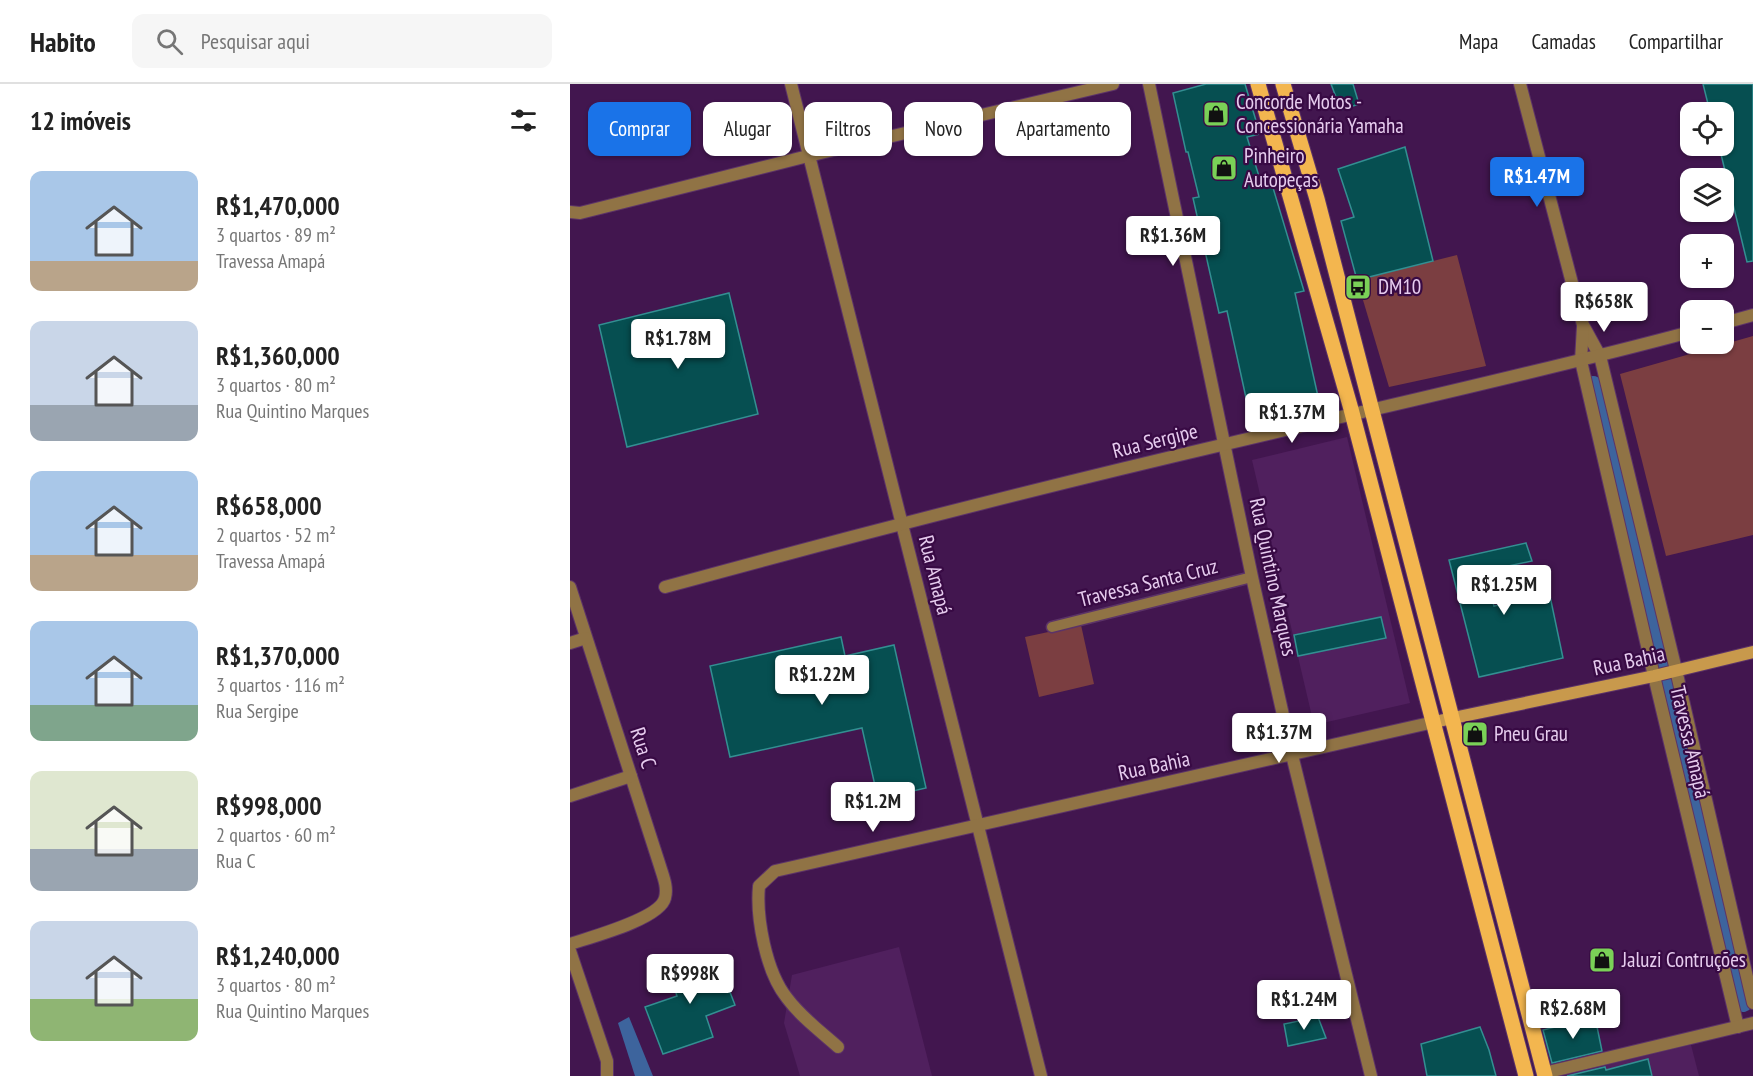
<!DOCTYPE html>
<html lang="pt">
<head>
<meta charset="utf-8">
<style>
  :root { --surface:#fff; --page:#f6f6f6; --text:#222; --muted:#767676; --line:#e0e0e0; --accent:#1a73e8 }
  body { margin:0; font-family:"PT Sans Narrow",sans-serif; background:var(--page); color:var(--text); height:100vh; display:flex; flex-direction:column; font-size:22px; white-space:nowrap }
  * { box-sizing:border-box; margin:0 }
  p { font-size:20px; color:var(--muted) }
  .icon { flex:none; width:33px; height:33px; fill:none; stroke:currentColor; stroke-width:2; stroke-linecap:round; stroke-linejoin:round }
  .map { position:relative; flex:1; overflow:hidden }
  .panel { display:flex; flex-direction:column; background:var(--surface); width:570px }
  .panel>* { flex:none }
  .hud { position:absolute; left:18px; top:18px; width:570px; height:54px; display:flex; gap:12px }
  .buttons { position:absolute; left:1110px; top:18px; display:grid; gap:12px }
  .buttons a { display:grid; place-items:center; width:54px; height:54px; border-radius:12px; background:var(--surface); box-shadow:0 2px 4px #0004; font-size:30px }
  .price { position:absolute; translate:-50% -51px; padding:0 14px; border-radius:6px; background:#fff; color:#222; font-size:20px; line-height:39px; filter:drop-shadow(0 2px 3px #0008) }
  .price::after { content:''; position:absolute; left:50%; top:36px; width:18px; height:14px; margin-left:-9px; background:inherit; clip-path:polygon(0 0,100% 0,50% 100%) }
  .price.on { background:var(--accent); color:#fff }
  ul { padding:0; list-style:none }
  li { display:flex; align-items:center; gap:18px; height:150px; padding:0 30px }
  li span { display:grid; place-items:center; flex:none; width:168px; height:120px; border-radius:12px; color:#555 }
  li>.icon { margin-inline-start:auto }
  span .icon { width:72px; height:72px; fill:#fffc; stroke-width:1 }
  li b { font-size:26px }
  h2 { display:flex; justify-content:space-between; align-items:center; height:72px; padding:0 30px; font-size:26px }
  .tag { padding:0 21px; border-radius:12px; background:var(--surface); box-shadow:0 2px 4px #0004; font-size:21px; line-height:54px }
  .tag.on { background:var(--accent); color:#fff }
  header { display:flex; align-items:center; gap:36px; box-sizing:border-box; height:84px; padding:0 30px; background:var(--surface); border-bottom:2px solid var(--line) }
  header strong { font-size:28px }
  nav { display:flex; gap:33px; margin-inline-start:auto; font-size:21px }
  .search { width:420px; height:54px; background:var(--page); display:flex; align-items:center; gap:15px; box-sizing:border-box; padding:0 21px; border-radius:12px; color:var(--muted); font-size:22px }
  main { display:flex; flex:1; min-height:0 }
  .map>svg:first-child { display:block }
  .built { fill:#50205e }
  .green { fill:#7b3e41 }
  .water { fill:#3d649d }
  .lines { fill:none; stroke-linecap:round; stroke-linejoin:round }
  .canal { stroke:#3d649d; stroke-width:20 }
  .building { fill:#064f51; stroke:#338f92; stroke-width:1.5 }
  .service-casing { stroke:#5c3368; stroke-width:13 }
  .minor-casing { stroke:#5c3368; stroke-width:14 }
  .secondary-casing { stroke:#5c3368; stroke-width:14 }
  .primary-casing { stroke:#5c3368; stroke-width:17 }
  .service { stroke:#907345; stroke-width:10 }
  .minor { stroke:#907345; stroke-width:12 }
  .secondary { stroke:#c8994c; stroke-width:12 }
  .primary { stroke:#f3b64f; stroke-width:15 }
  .labels { text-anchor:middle; stroke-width:4.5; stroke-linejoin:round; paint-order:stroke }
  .poi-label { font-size:21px; fill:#e6ccee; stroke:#380a44; text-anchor:start }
  .street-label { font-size:21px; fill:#e6ccee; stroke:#380a44 }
</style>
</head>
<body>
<header>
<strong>Habito</strong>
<div class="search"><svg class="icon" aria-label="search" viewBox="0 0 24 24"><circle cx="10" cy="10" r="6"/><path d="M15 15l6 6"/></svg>Pesquisar aqui</div>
<nav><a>Mapa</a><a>Camadas</a><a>Compartilhar</a></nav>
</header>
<main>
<section class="panel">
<h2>12 imóveis<svg class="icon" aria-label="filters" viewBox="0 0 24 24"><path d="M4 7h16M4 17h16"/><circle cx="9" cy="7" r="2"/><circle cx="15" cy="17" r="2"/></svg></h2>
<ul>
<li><span style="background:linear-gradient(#a9c7e8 75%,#b9a48a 0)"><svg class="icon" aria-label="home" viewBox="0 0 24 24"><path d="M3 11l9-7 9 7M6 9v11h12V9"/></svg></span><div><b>R$1,470,000</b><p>3 quartos · 89 m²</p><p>Travessa Amapá</p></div></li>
<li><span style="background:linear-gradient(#c9d6e8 70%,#9aa5b1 0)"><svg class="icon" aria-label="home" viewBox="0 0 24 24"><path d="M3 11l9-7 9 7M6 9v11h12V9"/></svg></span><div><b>R$1,360,000</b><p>3 quartos · 80 m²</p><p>Rua Quintino Marques</p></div></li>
<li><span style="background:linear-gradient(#a9c7e8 70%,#b9a48a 0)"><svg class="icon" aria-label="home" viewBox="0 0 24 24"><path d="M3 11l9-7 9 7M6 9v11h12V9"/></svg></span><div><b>R$658,000</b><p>2 quartos · 52 m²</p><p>Travessa Amapá</p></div></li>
<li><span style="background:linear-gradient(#a9c7e8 70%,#7fa58c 0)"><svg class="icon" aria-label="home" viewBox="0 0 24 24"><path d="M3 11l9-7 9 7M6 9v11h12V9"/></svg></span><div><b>R$1,370,000</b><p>3 quartos · 116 m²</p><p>Rua Sergipe</p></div></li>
<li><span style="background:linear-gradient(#dfe7d0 65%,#9aa5b1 0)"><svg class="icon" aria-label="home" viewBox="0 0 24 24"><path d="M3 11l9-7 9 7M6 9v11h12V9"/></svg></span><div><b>R$998,000</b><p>2 quartos · 60 m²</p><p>Rua C</p></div></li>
<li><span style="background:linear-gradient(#c9d6e8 65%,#8fb573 0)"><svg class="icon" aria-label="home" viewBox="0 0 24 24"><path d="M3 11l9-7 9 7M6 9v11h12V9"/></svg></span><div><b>R$1,240,000</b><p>3 quartos · 80 m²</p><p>Rua Quintino Marques</p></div></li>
</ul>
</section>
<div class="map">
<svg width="1183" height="992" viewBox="0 0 1183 992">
  <rect width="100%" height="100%" fill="#42164f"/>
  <g class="built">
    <path d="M777,353L840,619L744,641L682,376Z"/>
    <path d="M329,863L362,992H230L214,939L222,891Z"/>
    <path d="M1121,961L1129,992H991Z"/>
  </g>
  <g class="green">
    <path d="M887,171L916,282L819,303L787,196Z"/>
    <path d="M1183,252V451L1096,472L1050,290Z"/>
    <path d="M511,541L524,600L469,613L455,553Z"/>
  </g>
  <path class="water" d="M59,933L83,992H65L48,939Z"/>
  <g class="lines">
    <path class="canal" d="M1023,302L1173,918"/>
  </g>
  <g class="building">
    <path d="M636,0H675L690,50L677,53L691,99L701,97L734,207L725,209L749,317L680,332L657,227L649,229L623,114L629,113L618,68H616L603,9Z"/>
    <path d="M761,0H783L789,20L771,26Z"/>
    <path d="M1133,0H1183V177L1177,178L1149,62H1154V28H1140Z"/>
    <path d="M835,63L863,177L787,196L771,137L784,133L768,85Z"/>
    <path d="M159,209L188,330L57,363L29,241Z"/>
    <path d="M956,459L962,477L914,487L924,522L952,515L980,512L993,574L909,593L879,476Z"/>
    <path d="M811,533L816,554L728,572L724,551Z"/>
    <path d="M271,553L275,572L324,561L356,704L308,715L292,644L160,673L140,582Z"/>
    <path d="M146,872L165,921L136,932L143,953L93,970L75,923L107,912L99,887Z"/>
    <path d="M748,933L756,954L718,962L714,940Z"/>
    <path d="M1025,933L1032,967L982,979L973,946Z"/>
    <path d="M910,943L919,966L926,992H857L851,960Z"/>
    <path d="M1078,975L1082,992H997L1035,983L1036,986Z"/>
  </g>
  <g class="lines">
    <defs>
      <path id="service" d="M482,543L682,493"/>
      <g id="minor">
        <path d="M221,0L471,992"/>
        <path d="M579,0L682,493L722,671L801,992"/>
        <path d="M950,0L1013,241L1030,272L1106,586L1183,919"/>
        <path d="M0,128L10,129L238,72L543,0"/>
        <path d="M1154,239L1183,231"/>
        <path d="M1013,242L1011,277L1084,592L1168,943"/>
        <path d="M0,503L90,782C93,792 98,803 95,814C90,835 21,853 0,860"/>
        <path d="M95,503C281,452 468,404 656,360C811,323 967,289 1120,248"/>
        <path d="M0,559L16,554"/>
        <path d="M0,712L61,692"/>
        <path d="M0,867L37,977V992"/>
        <path d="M268,963C250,947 231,933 217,914C196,888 186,834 189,802L205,787L864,638"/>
        <path d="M974,989L1183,939"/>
      </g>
      <path id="secondary" d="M864,638L1084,592L1183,568"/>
      <g id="primary">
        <path d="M688,0L781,325L956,992"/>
        <path d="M713,0L747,115L975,992"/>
      </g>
    </defs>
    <use href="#service" class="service-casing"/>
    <use href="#minor" class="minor-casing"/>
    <use href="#secondary" class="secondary-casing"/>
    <use href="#primary" class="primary-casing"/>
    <use href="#service" class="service"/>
    <use href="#minor" class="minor"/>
    <use href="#secondary" class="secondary"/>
    <use href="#primary" class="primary"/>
  </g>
  <defs>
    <symbol id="shop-square" viewBox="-11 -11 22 22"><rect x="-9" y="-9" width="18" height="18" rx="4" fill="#7ad157" stroke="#380a44"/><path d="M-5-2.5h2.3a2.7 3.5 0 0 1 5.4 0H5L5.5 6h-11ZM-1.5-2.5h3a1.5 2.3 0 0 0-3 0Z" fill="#111"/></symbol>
    <symbol id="bus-square" viewBox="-11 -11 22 22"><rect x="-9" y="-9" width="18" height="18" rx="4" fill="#7ad157" stroke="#380a44"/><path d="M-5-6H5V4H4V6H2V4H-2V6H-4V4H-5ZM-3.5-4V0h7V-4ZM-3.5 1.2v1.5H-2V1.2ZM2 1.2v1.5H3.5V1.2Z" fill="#111"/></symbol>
  </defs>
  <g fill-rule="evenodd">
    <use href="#shop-square" x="631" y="15" width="30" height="30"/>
    <use href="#shop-square" x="639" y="69" width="30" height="30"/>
    <use href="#bus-square" x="773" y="188" width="30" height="30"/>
    <use href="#shop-square" x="890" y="635" width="30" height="30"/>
    <use href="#shop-square" x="1017" y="861" width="30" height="30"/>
  </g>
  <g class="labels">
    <g class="poi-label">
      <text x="666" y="25">Concorde Motos -<tspan x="666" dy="24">Concessionária Yamaha</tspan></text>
      <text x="674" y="79">Pinheiro<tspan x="674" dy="24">Autopeças</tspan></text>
      <text x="808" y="210">DM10</text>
      <text x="924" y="657">Pneu Grau</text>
      <text x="1052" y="883">Jaluzi Contruções</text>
    </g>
    <g class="street-label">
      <text transform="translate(585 357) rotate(-14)" y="7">Rua Sergipe</text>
      <text transform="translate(365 491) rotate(76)" y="7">Rua Amapá</text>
      <text transform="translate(703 493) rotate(78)" y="7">Rua Quintino Marques</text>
      <text transform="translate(578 499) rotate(-14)" y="7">Travessa Santa Cruz</text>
      <text transform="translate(1059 577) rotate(-12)" y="7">Rua Bahia</text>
      <text transform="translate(1120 658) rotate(77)" y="7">Travessa Amapá</text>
      <text transform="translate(73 664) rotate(72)" y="7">Rua C</text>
      <text transform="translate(584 682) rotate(-12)" y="7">Rua Bahia</text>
    </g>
  </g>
</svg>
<div class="buttons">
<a><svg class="icon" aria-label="locate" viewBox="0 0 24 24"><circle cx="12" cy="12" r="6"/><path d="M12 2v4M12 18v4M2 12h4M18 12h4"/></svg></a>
<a><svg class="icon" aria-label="layers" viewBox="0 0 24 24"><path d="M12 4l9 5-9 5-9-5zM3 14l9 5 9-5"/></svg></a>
<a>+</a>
<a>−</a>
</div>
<b class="price on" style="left:967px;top:124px">R$1.47M</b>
<b class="price" style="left:603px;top:183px">R$1.36M</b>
<b class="price" style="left:1034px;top:249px">R$658K</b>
<b class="price" style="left:108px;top:286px">R$1.78M</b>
<b class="price" style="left:722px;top:360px">R$1.37M</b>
<b class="price" style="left:934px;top:532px">R$1.25M</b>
<b class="price" style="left:252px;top:622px">R$1.22M</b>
<b class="price" style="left:709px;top:680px">R$1.37M</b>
<b class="price" style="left:303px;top:749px">R$1.2M</b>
<b class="price" style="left:120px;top:921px">R$998K</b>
<b class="price" style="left:734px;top:947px">R$1.24M</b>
<b class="price" style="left:1003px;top:956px">R$2.68M</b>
<div class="hud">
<a class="tag on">Comprar</a>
<a class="tag">Alugar</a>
<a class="tag">Filtros</a>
<a class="tag">Novo</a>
<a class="tag">Apartamento</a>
</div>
</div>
</main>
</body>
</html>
